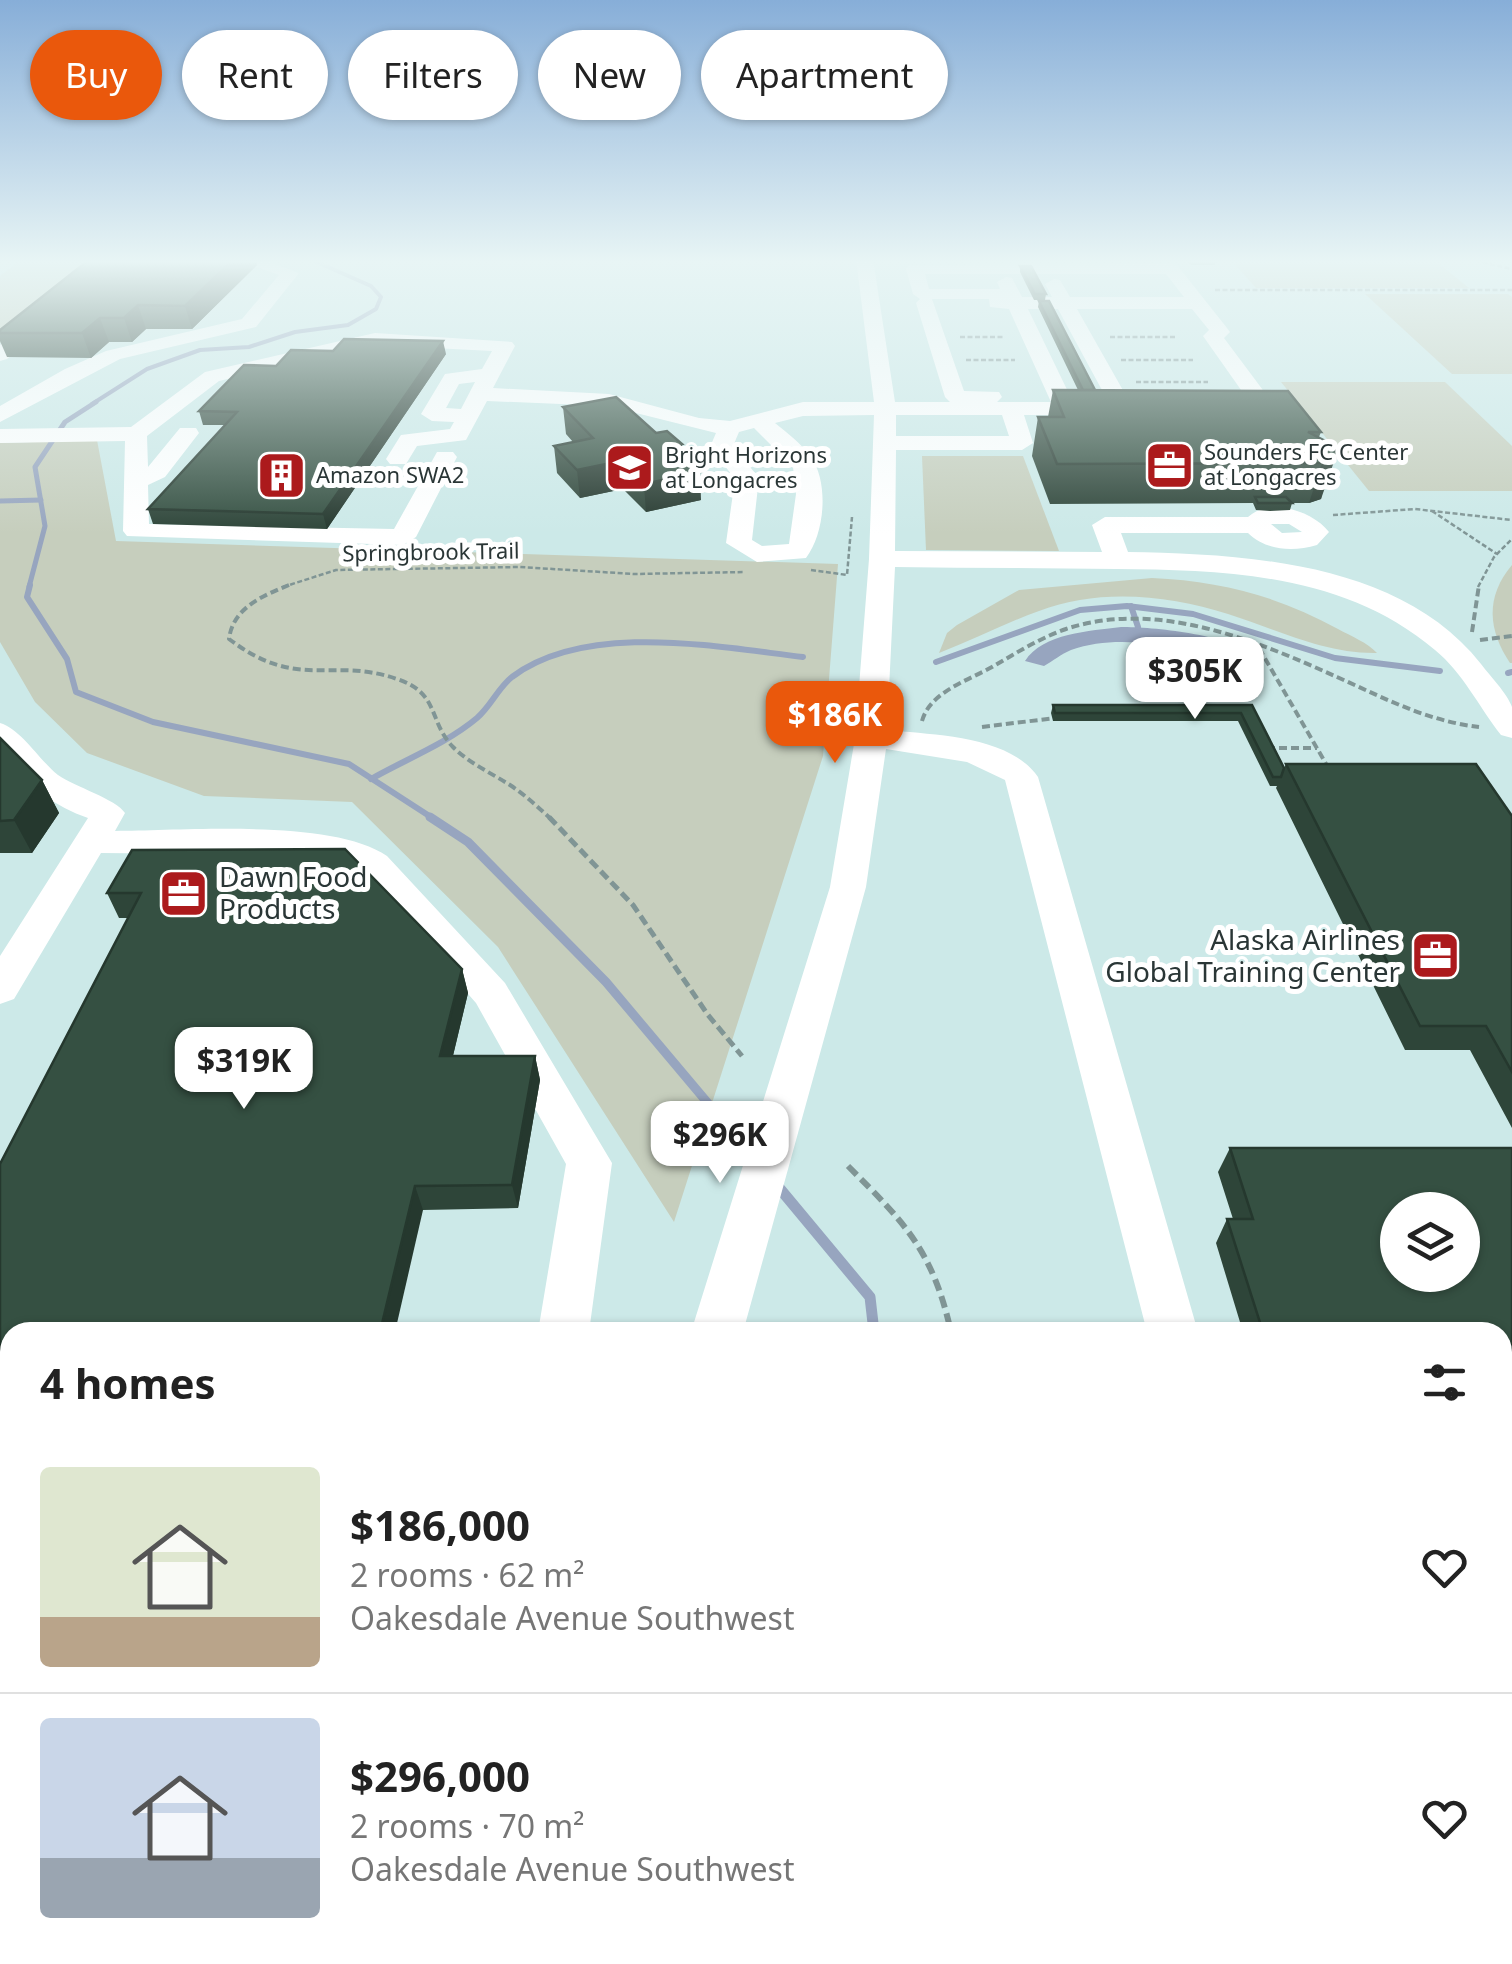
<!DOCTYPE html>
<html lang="en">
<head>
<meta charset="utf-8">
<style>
  :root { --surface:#fff; --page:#f6f6f6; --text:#222; --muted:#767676; --line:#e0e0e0; --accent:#ea580c }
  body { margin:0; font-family:"Noto Sans",sans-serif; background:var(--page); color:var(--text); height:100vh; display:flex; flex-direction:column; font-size:38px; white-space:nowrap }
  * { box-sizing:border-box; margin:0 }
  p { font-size:32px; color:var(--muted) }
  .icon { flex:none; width:55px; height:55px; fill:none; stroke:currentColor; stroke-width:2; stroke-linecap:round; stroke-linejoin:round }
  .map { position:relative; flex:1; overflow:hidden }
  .details { position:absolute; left:0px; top:1322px; width:1512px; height:642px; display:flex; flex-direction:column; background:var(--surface); border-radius:30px 30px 0 0; box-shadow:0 2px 8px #0004 }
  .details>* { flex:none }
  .top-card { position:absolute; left:30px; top:30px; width:1000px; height:90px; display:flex; gap:20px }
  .controls { position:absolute; left:1380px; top:1192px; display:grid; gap:20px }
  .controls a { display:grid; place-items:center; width:100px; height:100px; border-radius:50%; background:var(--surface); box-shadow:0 2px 8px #0004; font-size:50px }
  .price { position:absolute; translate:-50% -85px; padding:0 22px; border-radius:20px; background:#fff; color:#222; font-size:32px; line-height:65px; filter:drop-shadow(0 2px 5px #0008) }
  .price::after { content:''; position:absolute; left:50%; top:60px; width:30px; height:22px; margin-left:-15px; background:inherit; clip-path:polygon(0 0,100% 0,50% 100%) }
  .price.on { background:var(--accent); color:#fff }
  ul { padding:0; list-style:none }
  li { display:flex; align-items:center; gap:30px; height:250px; padding:0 40px }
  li+li { border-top:2px solid var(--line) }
  li span { display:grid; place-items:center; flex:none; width:280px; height:200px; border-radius:10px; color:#555 }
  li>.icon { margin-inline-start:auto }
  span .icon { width:120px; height:120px; fill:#fffc; stroke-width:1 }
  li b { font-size:42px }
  h2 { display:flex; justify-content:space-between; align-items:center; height:120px; padding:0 40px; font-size:42px }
  .chip { padding:0 35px; border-radius:45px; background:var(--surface); box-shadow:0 2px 8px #0004; font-size:35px; line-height:90px }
  .chip.on { background:var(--accent); color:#fff }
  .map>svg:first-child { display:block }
  .green { fill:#c6cebd }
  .water { fill:#97a5bf }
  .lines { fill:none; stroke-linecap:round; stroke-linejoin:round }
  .stream-far5 { stroke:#97a5bf; stroke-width:4 }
  .stream-far4 { stroke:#97a5bf; stroke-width:5 }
  .stream-far3 { stroke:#97a5bf; stroke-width:6 }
  .stream-far2 { stroke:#97a5bf; stroke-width:9 }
  .stream-far1 { stroke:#97a5bf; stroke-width:11 }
  .stream { stroke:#97a5bf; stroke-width:14 }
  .path-far4 { stroke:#809595; stroke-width:2.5; stroke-dasharray:5 2.5; stroke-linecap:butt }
  .path-far3 { stroke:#809595; stroke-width:4; stroke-dasharray:8 4; stroke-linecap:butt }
  .path-far2 { stroke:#809595; stroke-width:5; stroke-dasharray:10 5; stroke-linecap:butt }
  .path-far1 { stroke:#809595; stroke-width:6; stroke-dasharray:12 6; stroke-linecap:butt }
  .path { stroke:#809595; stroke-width:8; stroke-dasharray:16 8; stroke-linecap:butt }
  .minor { fill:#fff; fill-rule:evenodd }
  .wall { fill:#2e4539 }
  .shaded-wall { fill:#25382e }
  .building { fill:#355042; stroke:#25382e; stroke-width:2.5; fill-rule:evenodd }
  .labels { text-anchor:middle; stroke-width:10; stroke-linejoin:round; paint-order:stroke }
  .far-poi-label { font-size:22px; fill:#2a3636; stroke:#fff; text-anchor:start }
  .far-street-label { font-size:22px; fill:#2a3636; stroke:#fff }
  .poi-label { font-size:28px; fill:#2a3636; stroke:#fff; text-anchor:start }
</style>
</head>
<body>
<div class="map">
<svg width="1512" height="1964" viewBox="0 0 1512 1964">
  <rect width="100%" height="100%" fill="#cce9e8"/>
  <g class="green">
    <path d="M22,259H109L0,343V276Z"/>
    <path d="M1230,259H1433L1469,288H1256Z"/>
    <path d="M1365,294H1508L1512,297V374H1452Z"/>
    <path d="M1281,382H1445L1512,446V491H1369Z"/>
    <path d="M97,440L116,541L838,564L823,756L674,1222L498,947L352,802L204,796L87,753L35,702L0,642V443Z"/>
    <path d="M922,456H1023L1059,551L926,550Z"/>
    <path d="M1512,565V663H1510C1488,630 1485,597 1512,565Z"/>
    <path d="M1152,578C1220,581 1278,596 1338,629C1351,636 1368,643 1377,653C1324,654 1278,630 1228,614C1168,595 1099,588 1039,611C1005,623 973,640 939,653L947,633L957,625L1019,590Z"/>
  </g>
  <path class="water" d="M1121,627C1153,627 1229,634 1253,656L1248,659C1191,653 1127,630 1071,650C1061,654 1053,661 1044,666L1025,661C1043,633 1090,631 1121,627Z"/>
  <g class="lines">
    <path class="stream-far5" d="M92,404L147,369L200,350L249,347L295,332L348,325L376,309L381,297L371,286L310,259"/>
    <g class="stream-far4">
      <path d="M0,501L41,500"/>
      <path d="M29,587L45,526L35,467L65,422L96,402"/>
    </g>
    <g class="stream-far3">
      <path d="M30,585L27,597L67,659L76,692L153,722L349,764L434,819"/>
      <path d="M1131,606L1138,627"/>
      <path d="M936,662L1080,610L1127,606L1193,614L1335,658L1440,671"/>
      <path d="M1508,673L1512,672"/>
      <path d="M371,779C406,759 446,744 477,718C491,706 498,688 512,677C587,621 717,647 803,657"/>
    </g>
    <path class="stream-far2" d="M430,817L468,842L606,982L717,1114"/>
    <g class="stream-far1">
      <path d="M715,1112L753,1157"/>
      <path d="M776,1184L870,1297L874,1332"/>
    </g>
    <path class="stream" d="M936,1955L937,1964"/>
    <g class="path-far4">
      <path d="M1468,259L1512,269"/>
      <path d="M1215,290H1512"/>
      <path d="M960,337H1004"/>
      <path d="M1110,337H1177"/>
      <path d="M966,360H1015"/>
      <path d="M1121,360H1193"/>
      <path d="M1136,382H1208"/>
      <path d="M1432,511L1497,554"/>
      <path d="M1333,515L1415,509L1512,520"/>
      <path d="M811,570L847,575L852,517"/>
      <path d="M283,587L336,570L520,567L634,574L745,572"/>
      <path d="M1478,587L1494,557L1512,539"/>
    </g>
    <g class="path-far3">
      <path d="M289,585C262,596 233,608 229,639C299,692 330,656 397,679C440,693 428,721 453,747C469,763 491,773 510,785C525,795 538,807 551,819"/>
      <path d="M1472,632L1479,585"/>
      <path d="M1480,640L1512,636"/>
      <path d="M1259,648L1329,769"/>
      <path d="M922,721C930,692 967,681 992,667C1016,653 1040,638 1066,629C1156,599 1255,640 1337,677C1384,698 1427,721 1479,727"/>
      <path d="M982,727L1055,718"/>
      <path d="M1267,748H1317"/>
    </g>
    <path class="path-far2" d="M549,817L633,905L708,1015L742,1056"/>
    <path class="path-far1" d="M848,1166C905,1223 933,1251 951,1332"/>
    <path class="path" d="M1107,1955L1108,1964"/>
    <g class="minor">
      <path d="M108,259H127L7,359L0,361V345Z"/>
      <path d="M234,259H261L299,273L256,327L120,359L0,422V406L65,369L106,351L242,319L279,275Z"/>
      <path d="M856,259H873L895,402H950L945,397L916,303L920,299L913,294L906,269L909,265L1171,264L1177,265L1227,328L1230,332L1224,338L1277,409L1274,414H1258L1203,336L1209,330L1192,309H1077L1133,408L1130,413L1122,415L1112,409L1102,415H1024L1033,443L1022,450H896L895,551L1102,552L1092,525L1105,517H1248C1270,497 1313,511 1329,532L1317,545C1293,552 1267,551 1248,533H1121L1128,552C1246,554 1401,562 1481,664C1490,676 1507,693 1512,707C1512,715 1512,729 1512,738L1501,735C1479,707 1463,673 1435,650C1345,574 1229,570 1117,569C1043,568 969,568 895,567L887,730C933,735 1009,735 1038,777L1198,1332H1147L1005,780L967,762L886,749L866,887L743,1332H691L830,887L855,738L869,559L874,415L803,416L775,423C787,433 801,443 811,457C829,483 825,533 806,558L757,562L726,543L735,479L710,447L716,433L608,406L487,401L466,440L417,446L406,464H390L386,459L401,435L450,429L454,422L432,421L421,414L445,374L482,369L492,351L375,345L219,381L147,436L148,467L180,428H196L199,433L165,477L148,485L149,524L394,529L437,452H453L457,457L416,537L403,545L127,536L123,531L125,441L0,443V429L131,427L205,372L375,333L512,342L515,346L493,388L609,394L699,418L730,421L803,402H874ZM925,274H1166L1184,297H1070L1060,280L1054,279L1045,284L1052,297H1022L1012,278L1006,277L997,282L1000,289H929ZM932,299H989L990,307L1009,309L1051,402H997L1002,397L999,392L964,391ZM1028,309H1058L1109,403L1073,402ZM475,382L461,409L446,408L459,384ZM896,415H1002L1009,436H896ZM754,428L793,467L796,494L789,544L762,546L752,540L759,478L733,446L739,432ZM1271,524H1289L1302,532L1282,533Z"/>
      <path d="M0,723C21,729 39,760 58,775C75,787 116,799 125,813L115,831C184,831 332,818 387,856L505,983L612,1163L589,1332H538L566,1164L476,1003L361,872L348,863L319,855L101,853L14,999L0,1004V956L88,818C53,806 24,783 0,756Z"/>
      <rect x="1502" y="1547" width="10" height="58"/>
      <rect x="0" y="1600" width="10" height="60"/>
      <rect x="1502" y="1752" width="10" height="66"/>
      <rect x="0" y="1795" width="10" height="66"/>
      <path d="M71,1955H143L141,1964H69Z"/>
      <path d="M659,1955H731L732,1964H660Z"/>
    </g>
  </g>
  <g class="wall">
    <path d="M1186,259H1216L1215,265H1191Z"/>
    <path d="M257,265L192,329H146L132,342H109L91,358L7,357L0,341V330Z"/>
    <path d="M1020,266L1046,294L1045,300H1034L1020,272Z"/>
    <path d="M1039,301L1095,390L1321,432L1319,437L1331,444L1321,499L1309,503H1292L1290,510L1270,511L1256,510L1253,503L1050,504L1032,456L1038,417H1048L1053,390H1078L1038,307Z"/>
    <path d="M446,354L327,529L153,524L148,509L225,425H203L199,411L276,366Z"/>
    <path d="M563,407L683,456L701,500L646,512L623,489L580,498L557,473L554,446L573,442L566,434Z"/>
    <path d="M1053,705H1252L1284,768L1286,764L1512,816V1128L1470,1050H1405L1276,788L1277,786H1270L1238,721H1053L1051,713Z"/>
    <path d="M0,738L42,780L59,813L32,853H0Z"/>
    <path d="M132,850L462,969L468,993L453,1056H535L540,1080L518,1208L423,1210L10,1332V1570H0V1164L128,918H119L107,893Z"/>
    <path d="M1230,1148H1512V1510H1502V1332H1243L1216,1243L1227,1219H1233L1218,1172Z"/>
  </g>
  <g class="shaded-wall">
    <path d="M234,259H256L257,265L192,329L185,306Z"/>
    <path d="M138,305L146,329L132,342L124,318Z"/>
    <path d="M100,318L109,342L91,358L82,333Z"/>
    <path d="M443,341L446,354L327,529L323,514Z"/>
    <path d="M682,444L684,472L672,446Z"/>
    <path d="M1337,453L1321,499L1309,503L1322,463Z"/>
    <path d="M620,461L623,489L580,498L577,470Z"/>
    <path d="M700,472L701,500L646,512L644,484Z"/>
    <path d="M42,780L59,813L32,853L14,820Z"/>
    <path d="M462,969L468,993L447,1080L440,1056Z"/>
    <path d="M535,1056L540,1080L518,1208L512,1185Z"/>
    <path d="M415,1186L423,1210L395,1332H380Z"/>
  </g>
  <g class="building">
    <path d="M90,259H234L185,306L138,305L124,318H100L82,333H0V330Z"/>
    <path d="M1020,266H1031L1046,294H1035Z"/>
    <path d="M1039,301H1049L1095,390H1083Z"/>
    <path d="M344,339L443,341L323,514L148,509L237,412L199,411L244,365L276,366L291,350L333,351Z"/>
    <path d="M1053,390L1288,391L1321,432H1308L1331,444L1337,453L1335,460L1322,463L1057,464L1038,417H1064Z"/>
    <path d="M616,397L656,433L667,431L682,444L672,446L700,472L644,484L620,461L577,470L554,446L593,438L563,407Z"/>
    <path d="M1255,497H1286L1292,503H1258Z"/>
    <path d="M1053,705H1252L1284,768L1281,777H1273L1241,713H1055Z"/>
    <path d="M0,738L42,780L14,820L0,821Z"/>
    <path d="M1286,764H1476L1512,816V1072L1486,1026H1420Z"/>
    <path d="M345,849L462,969L440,1056H535L512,1185L415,1186L380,1332H10V1551H0V1164L141,893H107L132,850Z"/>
    <path d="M1230,1148H1512V1490H1502V1332H1263L1227,1219H1253ZM1398,1210H1462V1275H1398Z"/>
  </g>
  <linearGradient id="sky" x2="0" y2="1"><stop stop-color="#87aed8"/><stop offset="0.49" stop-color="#e8f5f5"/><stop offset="1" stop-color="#e8f5f5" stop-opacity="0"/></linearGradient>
  <rect width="1512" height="534" fill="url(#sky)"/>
  <defs>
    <symbol id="office-square" viewBox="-11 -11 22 22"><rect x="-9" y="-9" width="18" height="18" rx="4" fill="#ac1a1c" stroke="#fff"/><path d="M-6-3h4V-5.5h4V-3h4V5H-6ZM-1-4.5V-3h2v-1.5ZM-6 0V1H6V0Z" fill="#fff"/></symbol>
    <symbol id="school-square" viewBox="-11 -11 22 22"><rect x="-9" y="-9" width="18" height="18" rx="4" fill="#ac1a1c" stroke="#fff"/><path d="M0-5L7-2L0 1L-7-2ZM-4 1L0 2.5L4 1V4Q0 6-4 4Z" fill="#fff"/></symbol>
    <symbol id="building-square" viewBox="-11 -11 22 22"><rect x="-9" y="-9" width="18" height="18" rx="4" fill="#ac1a1c" stroke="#fff"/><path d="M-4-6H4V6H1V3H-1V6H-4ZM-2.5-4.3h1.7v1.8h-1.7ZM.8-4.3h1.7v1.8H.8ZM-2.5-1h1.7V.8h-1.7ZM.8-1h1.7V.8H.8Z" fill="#fff"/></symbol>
  </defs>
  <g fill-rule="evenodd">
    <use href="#office-square" x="1142" y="438" width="55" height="55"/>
    <use href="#school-square" x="602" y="440" width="55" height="55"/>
    <use href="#building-square" x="254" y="448" width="55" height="55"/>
    <use href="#office-square" x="156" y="866" width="55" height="55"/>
    <use href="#office-square" x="1408" y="928" width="55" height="55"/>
  </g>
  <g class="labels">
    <g class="far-poi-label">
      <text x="1204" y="460">Sounders FC Center<tspan x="1204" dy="25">at Longacres</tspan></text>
      <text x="665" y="463">Bright Horizons<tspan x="665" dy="25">at Longacres</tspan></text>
      <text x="316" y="483">Amazon SWA2</text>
    </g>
    <g class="far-street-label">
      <text transform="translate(431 552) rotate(-1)" y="8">Springbrook Trail</text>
    </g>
    <g class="poi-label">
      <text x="219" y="887">Dawn Food<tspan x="219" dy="32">Products</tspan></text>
      <text x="1400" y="950" text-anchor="end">Alaska Airlines<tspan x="1400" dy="32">Global Training Center</tspan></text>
    </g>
  </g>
</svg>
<div class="controls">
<a><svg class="icon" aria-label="layers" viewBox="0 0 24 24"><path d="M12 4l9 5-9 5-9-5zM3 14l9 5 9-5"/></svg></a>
</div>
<b class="price" style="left:1195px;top:722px">$305K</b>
<b class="price on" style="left:835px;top:766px">$186K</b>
<b class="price" style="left:244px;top:1112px">$319K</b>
<b class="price" style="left:720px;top:1186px">$296K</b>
<div class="top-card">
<a class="chip on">Buy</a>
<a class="chip">Rent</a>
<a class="chip">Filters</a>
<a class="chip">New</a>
<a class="chip">Apartment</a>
</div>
<section class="details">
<h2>4 homes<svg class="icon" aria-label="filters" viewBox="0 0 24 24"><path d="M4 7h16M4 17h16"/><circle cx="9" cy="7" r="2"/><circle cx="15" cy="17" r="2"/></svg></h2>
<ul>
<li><span style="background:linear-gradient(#dfe7d0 75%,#b9a48a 0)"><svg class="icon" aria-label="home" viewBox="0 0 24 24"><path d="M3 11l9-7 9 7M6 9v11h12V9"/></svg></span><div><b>$186,000</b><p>2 rooms · 62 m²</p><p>Oakesdale Avenue Southwest</p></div><svg class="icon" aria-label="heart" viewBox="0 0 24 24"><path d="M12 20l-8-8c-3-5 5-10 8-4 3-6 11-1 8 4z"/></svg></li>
<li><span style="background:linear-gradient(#c9d6e8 70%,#9aa5b1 0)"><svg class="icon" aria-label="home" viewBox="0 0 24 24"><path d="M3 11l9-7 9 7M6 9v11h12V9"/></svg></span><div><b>$296,000</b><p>2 rooms · 70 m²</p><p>Oakesdale Avenue Southwest</p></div><svg class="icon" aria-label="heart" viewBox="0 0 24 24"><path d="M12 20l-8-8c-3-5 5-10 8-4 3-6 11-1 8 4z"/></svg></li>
</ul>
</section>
</div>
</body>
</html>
